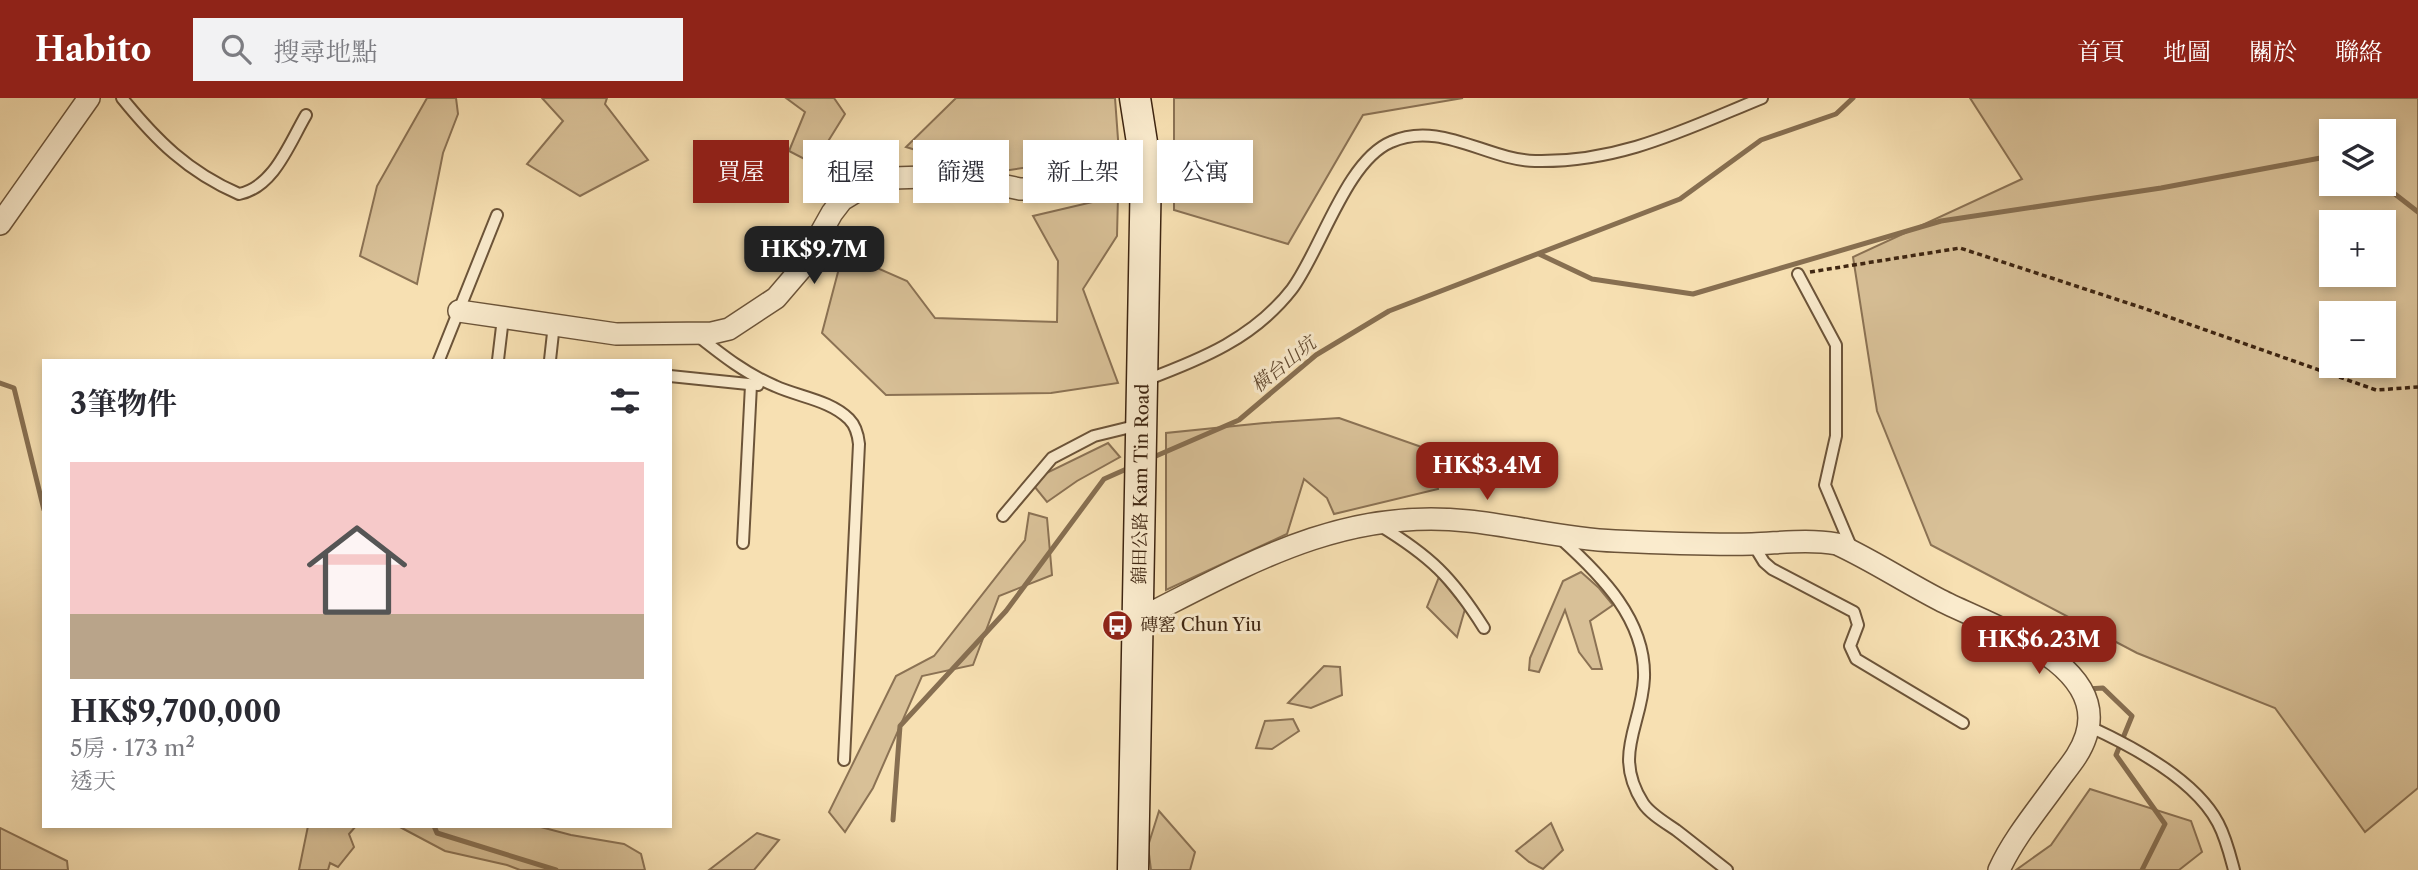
<!DOCTYPE html>
<html lang="zh-TW">
<head>
<meta charset="utf-8">
<style>
  :root { --surface:#fff; --page:#f2f2f3; --text:#2b2b33; --muted:#7c7c81; --line:#e1e1e2; --accent:#8f2418 }
  body { margin:0; font-family:"Libre Caslon Text","Noto Serif TC",serif; background:var(--page); color:var(--text); height:100vh; display:flex; flex-direction:column; font-size:26px; white-space:nowrap }
  * { box-sizing:border-box; margin:0 }
  p { font-size:23px; color:var(--muted) }
  .icon { flex:none; width:38px; height:38px; fill:none; stroke:currentColor; stroke-width:2; stroke-linecap:round; stroke-linejoin:round }
  .map { position:relative; flex:1; overflow:hidden }
  .details { position:absolute; left:42px; top:261px; width:630px; height:469px; display:flex; flex-direction:column; background:var(--surface); border-radius:0px; box-shadow:0 4px 10px #0003 }
  .details>* { flex:none }
  .top-card { position:absolute; left:693px; top:42px; width:665px; height:63px; display:flex; gap:14px }
  .controls { position:absolute; left:2319px; top:21px; display:grid; gap:14px }
  .controls a { display:grid; place-items:center; width:77px; height:77px; border-radius:0px; background:var(--surface); box-shadow:0 4px 10px #0003; font-size:35px }
  .price { position:absolute; translate:-50% -60px; padding:0 16px; border-radius:14px; background:var(--accent); color:#fff; font-size:23px; line-height:46px; filter:drop-shadow(0 2px 4px #0008) }
  .price::after { content:''; position:absolute; left:50%; top:42px; width:21px; height:16px; margin-left:-10px; background:inherit; clip-path:polygon(0 0,100% 0,50% 100%) }
  .price.selected { background:#222; color:#fff }
  ul { padding:0; list-style:none }
  li { display:grid; align-content:center; gap:14px; height:371px; padding:0 28px }
  li+li { border-top:2px solid var(--line) }
  li span { display:grid; place-items:center; height:217px; border-radius:0px; color:#555 }
  li>.icon { margin-inline-start:auto }
  span .icon { width:126px; height:126px; fill:#fffc; stroke-width:1 }
  li b { font-size:30px }
  h2 { display:flex; justify-content:space-between; align-items:center; height:84px; padding:0 28px; font-size:30px }
  .pill { padding:0 24px; border-radius:0px; background:var(--surface); box-shadow:0 4px 10px #0003; font-size:24px; line-height:63px }
  .pill.selected { background:var(--accent); color:#fff }
  header { display:flex; align-items:center; gap:42px; box-sizing:border-box; height:98px; padding:0 35px; background:var(--accent); color:#fff }
  header strong { font-size:33px }
  nav { display:flex; gap:38px; margin-inline-start:auto; font-size:24px }
  .search { width:490px; height:63px; background:var(--page); display:flex; align-items:center; gap:18px; box-sizing:border-box; padding:0 24px; border-radius:0px; color:var(--muted); font-size:26px }
  .map>svg:first-child { display:block }
  .green { fill:#d8c097; stroke:#8b7254; stroke-width:2; fill-rule:evenodd }
  .lines { fill:none; stroke-linecap:round; stroke-linejoin:round }
  .stream { stroke:#876f51; stroke-width:5 }
  .service-casing { stroke:#6c5439; stroke-width:14 }
  .minor-casing { stroke:#6c5439; stroke-width:24 }
  .secondary-casing { stroke:#3e2511; stroke-width:33 }
  .path { stroke:#3e2511; stroke-width:3.5; stroke-dasharray:5 3.5; stroke-linecap:butt }
  .service { stroke:#faebcd; stroke-width:10 }
  .minor { stroke:#faebcd; stroke-width:21 }
  .secondary { stroke:#faebcd; stroke-width:30 }
  .labels { text-anchor:middle; stroke-width:6; stroke-linejoin:round; paint-order:stroke }
  .street-label { font-size:18px; fill:#3e2511; stroke:#faebcd }
  .poi-label { font-size:18px; fill:#3e2511; stroke:#faebcd; text-anchor:start }
  .water-label { font-size:19px; font-style:italic; fill:#634a31; stroke:#faebcd }
</style>
</head>
<body>
<header>
<strong>Habito</strong>
<div class="search"><svg class="icon" aria-label="search" viewBox="0 0 24 24"><circle cx="10" cy="10" r="6"/><path d="M15 15l6 6"/></svg>搜尋地點</div>
<nav><a>首頁</a><a>地圖</a><a>關於</a><a>聯絡</a></nav>
</header>
<div class="map">
<svg width="2418" height="772" viewBox="0 0 2418 772">
  <rect width="100%" height="100%" fill="#f7e0b2"/>
  <filter id="stains"><feTurbulence type="fractalNoise" baseFrequency=".00286" numOctaves="4"/><feColorMatrix values="0 0 0 0 .2 0 0 0 0 .09 0 0 0 0 .02 0 0 0 .5 -.17"/></filter>
  <radialGradient id="worn" r=".72"><stop offset=".6" stop-color="#630" stop-opacity="0"/><stop offset="1" stop-color="#630" stop-opacity=".3"/></radialGradient>
  <g class="green">
    <path d="M427,0H456L458,16L443,55L417,186L360,158L377,88Z"/>
    <path d="M542,0H607L605,6L648,62L580,98L527,66L563,23Z"/>
    <path d="M786,0H834L845,16L814,66L789,53L805,14Z"/>
    <path d="M956,0H1115L1119,55L990,75L906,49Z"/>
    <path d="M1174,0H1463L1363,17L1288,146L1174,112Z"/>
    <path d="M1970,0H2418V690L2365,734L2275,610L2137,555L1931,447L1877,313L1853,159L2022,81ZM2331,33H2384V86H2331ZM2331,124H2384V177H2331ZM2331,215H2384V268H2331Z"/>
    <path d="M1118,98L1117,138L1083,191L1118,285L1051,295L886,297L822,235L843,155L907,183L935,220L1057,224L1058,163L1033,118Z"/>
    <path d="M1339,320L1433,353L1438,391L1334,416L1327,400L1304,381L1287,436L1166,492V335L1264,325Z"/>
    <path d="M1108,345L1120,359L1077,383L1047,404L1030,383Z"/>
    <path d="M1029,415L1047,420L1052,477L999,498L973,567L922,578L873,690L845,734L829,714L896,578L934,558L1025,442Z"/>
    <path d="M1581,474L1599,490L1613,507L1590,523L1602,571H1592L1579,554L1565,512L1539,574L1529,572L1530,560L1563,483Z"/>
    <path d="M1439,479L1465,511L1457,539L1427,509Z"/>
    <path d="M1324,568L1340,569L1342,597L1311,610L1288,605Z"/>
    <path d="M1293,621L1299,633L1272,651L1256,650L1265,623Z"/>
    <path d="M2090,691L2191,723L2202,754L2179,772H2016L2051,747Z"/>
    <path d="M1159,713L1195,754L1190,772H1151L1148,748Z"/>
    <path d="M1551,725L1563,752L1543,771L1529,764L1516,753Z"/>
    <path d="M308,728H356L349,736L354,749L338,769L330,765L328,772H299Z"/>
    <path d="M398,728H537L571,737L624,746L641,756L645,772H520L507,767L445,753Z"/>
    <path d="M0,730L67,763L68,772H0Z"/>
    <path d="M757,735L779,742L754,772H709Z"/>
  </g>
  <g class="lines">
    <g class="stream">
      <path d="M2382,86L2418,114"/>
      <path d="M1539,156L1592,181L1693,196L1941,123L2161,90L2331,58"/>
      <path d="M0,285L14,290L44,412"/>
      <path d="M1149,361L1239,322L1316,257L1389,213L1680,101L1761,42L1836,16L1853,0"/>
      <path d="M2087,591L2103,590L2132,618L2116,657L2165,726L2142,772"/>
      <path d="M893,722L900,628L1006,513L1104,381L1131,369"/>
      <path d="M434,728L437,735L556,772"/>
    </g>
    <defs>
      <g id="service">
        <path d="M122,0C156,42 188,74 239,96C274,89 289,46 306,17"/>
        <path d="M1798,176L1836,247V338L1825,387L1852,451"/>
        <path d="M698,238C722,257 746,276 775,288C799,299 830,302 849,321C856,328 858,336 859,346L844,662"/>
        <path d="M439,262L497,117"/>
        <path d="M498,262L503,220"/>
        <path d="M550,262L554,226"/>
        <path d="M670,278L758,287"/>
        <path d="M1146,282C1202,261 1254,240 1292,191C1321,152 1346,63 1391,44C1440,22 1487,62 1535,63C1620,65 1686,31 1762,0"/>
        <path d="M1003,418L1052,360L1094,338L1139,327"/>
        <path d="M1379,427C1430,458 1452,479 1484,530"/>
        <path d="M1561,441C1601,477 1646,522 1644,580C1642,628 1612,656 1643,705C1650,716 1666,725 1676,732C1693,745 1710,759 1727,772"/>
        <path d="M743,445L751,287"/>
        <path d="M1753,446L1764,464L1772,471L1854,514L1858,527L1850,548L1856,561L1963,625"/>
        <path d="M2088,628C2132,648 2195,681 2218,725C2226,740 2230,757 2234,772"/>
      </g>
      <g id="minor">
        <path d="M0,126L89,0"/>
        <path d="M459,213L616,236L712,235L729,231L776,200L800,172L832,115L842,102L870,85L893,80L957,78L1020,91H1040L1146,70"/>
        <path d="M1139,521C1246,467 1342,409 1468,423C1517,428 1565,441 1615,443C1660,445 1707,447 1752,446C1781,445 1808,441 1837,446C1872,462 1905,484 1940,502C1988,527 2110,565 2086,638C2081,654 2071,666 2061,679C2040,709 2014,739 1999,772"/>
      </g>
      <path id="secondary" d="M1133,772L1146,70L1135,0"/>
    </defs>
    <use href="#service" class="service-casing"/>
    <use href="#minor" class="minor-casing"/>
    <use href="#secondary" class="secondary-casing"/>
    <path class="path" d="M1810,174L1960,150L2146,211L2376,292L2418,289"/>
    <use href="#service" class="service"/>
    <use href="#minor" class="minor"/>
    <use href="#secondary" class="secondary"/>
  </g>
  <defs>
    <symbol id="bus-disc" viewBox="-11 -11 22 22"><circle r="9.5" fill="#8f2418" stroke="#faebcd"/><path d="M-5-6H5V4H4V6H2V4H-2V6H-4V4H-5ZM-3.5-4V0h7V-4ZM-3.5 1.2v1.5H-2V1.2ZM2 1.2v1.5H3.5V1.2Z" fill="#fff"/></symbol>
  </defs>
  <g fill-rule="evenodd">
    <use href="#bus-disc" x="1100" y="510" width="35" height="35"/>
  </g>
  <g class="labels">
    <g class="street-label">
      <text transform="translate(1141 386) rotate(-89)" y="6">錦田公路 Kam Tin Road</text>
    </g>
    <g class="poi-label">
      <text x="1140" y="533">磚窰 Chun Yiu</text>
    </g>
    <g class="water-label">
      <text transform="translate(1283 266) rotate(-39)" y="7">橫台山坑</text>
    </g>
  </g>
  <rect width="100%" height="100%" filter="url(#stains)"/>
  <rect width="100%" height="100%" fill="url(#worn)"/>
</svg>
<div class="controls">
<a><svg class="icon" aria-label="layers" viewBox="0 0 24 24"><path d="M12 4l9 5-9 5-9-5zM3 14l9 5 9-5"/></svg></a>
<a>+</a>
<a>−</a>
</div>
<b class="price selected" style="left:814px;top:188px">HK$9.7M</b>
<b class="price" style="left:1487px;top:404px">HK$3.4M</b>
<b class="price" style="left:2039px;top:578px">HK$6.23M</b>
<div class="top-card">
<a class="pill selected">買屋</a>
<a class="pill">租屋</a>
<a class="pill">篩選</a>
<a class="pill">新上架</a>
<a class="pill">公寓</a>
</div>
<section class="details">
<h2>3筆物件<svg class="icon" aria-label="filters" viewBox="0 0 24 24"><path d="M4 7h16M4 17h16"/><circle cx="9" cy="7" r="2"/><circle cx="15" cy="17" r="2"/></svg></h2>
<ul>
<li><span style="background:linear-gradient(#f6c9c9 70%,#b9a48a 0)"><svg class="icon" aria-label="home" viewBox="0 0 24 24"><path d="M3 11l9-7 9 7M6 9v11h12V9"/></svg></span><div><b>HK$9,700,000</b><p>5房 · 173 m²</p><p>透天</p></div></li>
</ul>
</section>
</div>
</body>
</html>
